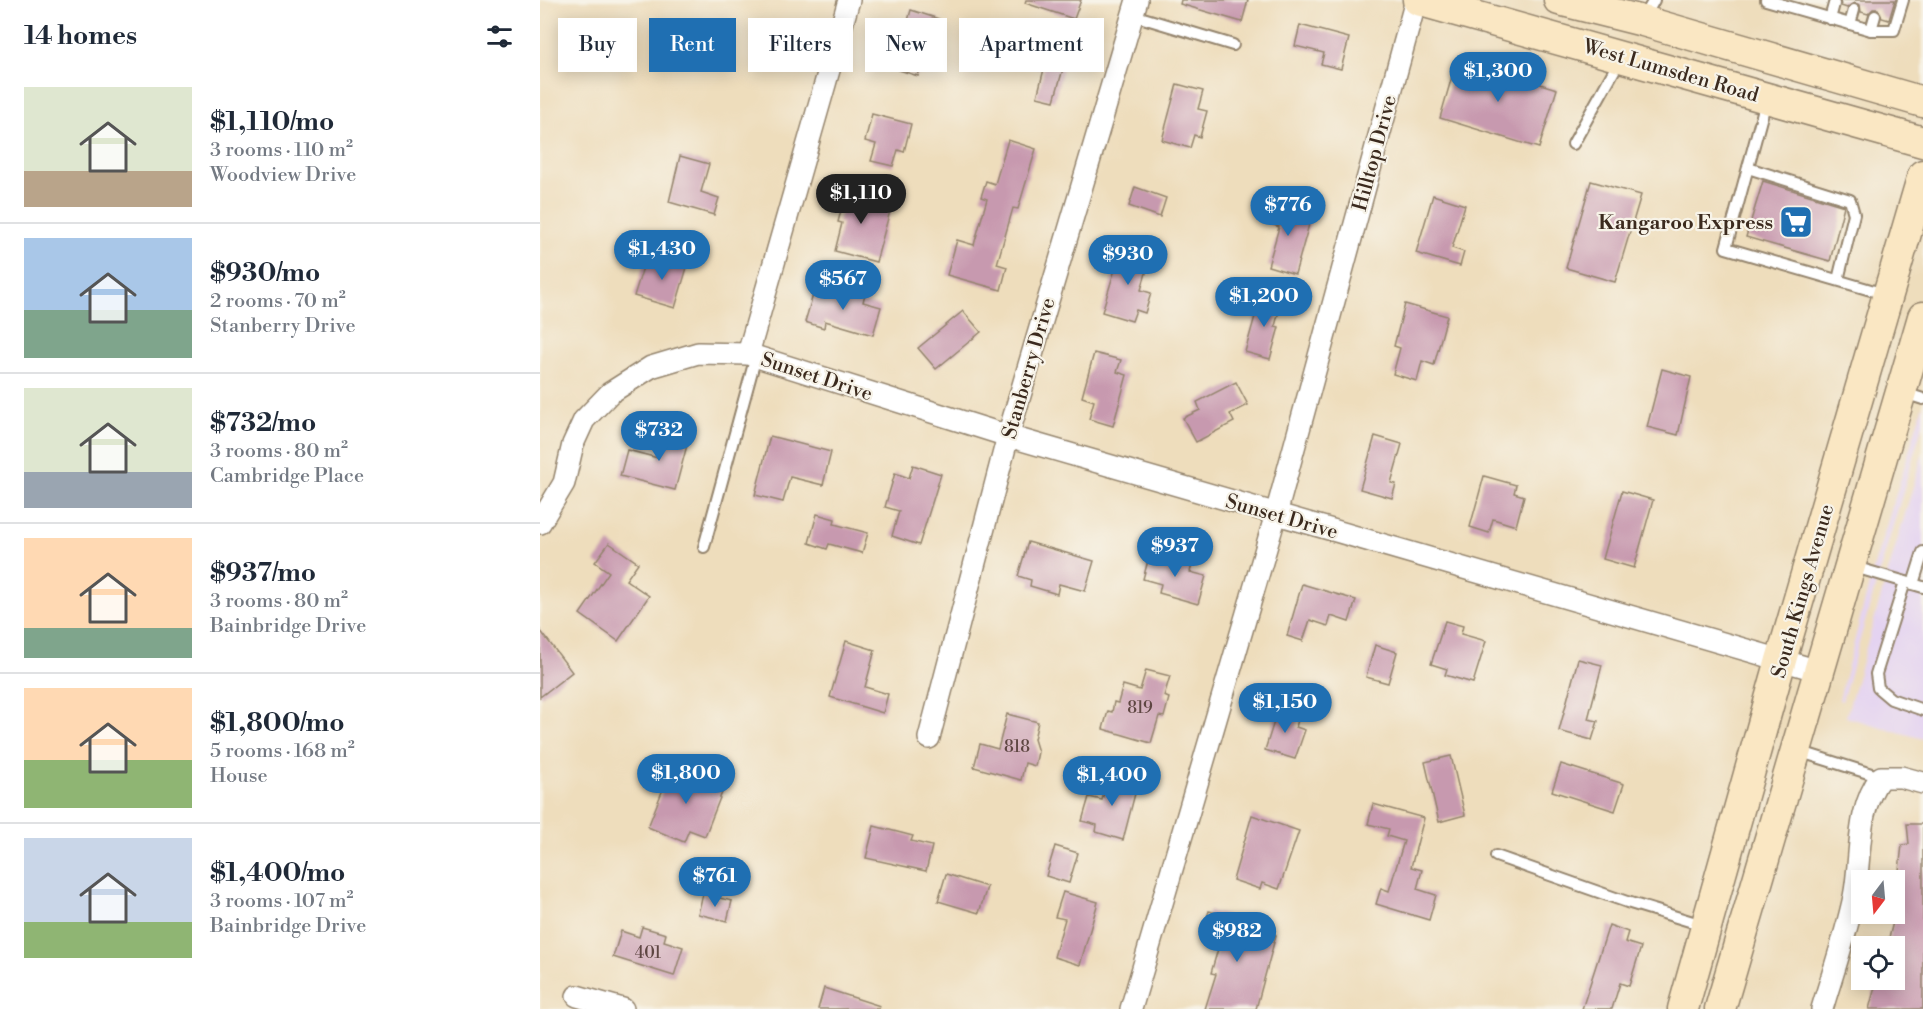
<!DOCTYPE html>
<html lang="en">
<head>
<meta charset="utf-8">
<style>
  :root { --surface:#fff; --page:#f2f2f3; --text:#1f2937; --muted:#747a83; --line:#e0e1e3; --accent:#1f6fb2 }
  body { margin:0; font-family:"Libre Bodoni",serif; background:var(--page); color:var(--text); height:100vh; display:flex; flex-direction:column; font-size:22px; white-space:nowrap }
  * { box-sizing:border-box; margin:0 }
  p { font-size:20px; color:var(--muted) }
  .icon { flex:none; width:33px; height:33px; fill:none; stroke:currentColor; stroke-width:2; stroke-linecap:round; stroke-linejoin:round }
  .map { position:relative; flex:1; overflow:hidden }
  .sheet { display:flex; flex-direction:column; background:var(--surface); width:540px }
  .sheet>* { flex:none }
  .hud { position:absolute; left:18px; top:18px; width:570px; height:54px; display:flex; gap:12px }
  .needle { width:39px; rotate:196deg }
  .buttons { position:absolute; left:1311px; top:870px; display:grid; gap:12px }
  .buttons a { display:grid; place-items:center; width:54px; height:54px; border-radius:0px; background:var(--surface); box-shadow:0 3px 15px #0003; font-size:30px }
  .price { position:absolute; translate:-50% -51px; padding:0 14px; border-radius:21px; background:var(--accent); color:#fff; font-size:20px; line-height:39px; filter:drop-shadow(0 2px 3px #0008) }
  .price::after { content:''; position:absolute; left:50%; top:36px; width:18px; height:14px; margin-left:-9px; background:inherit; clip-path:polygon(0 0,100% 0,50% 100%) }
  .price.on { background:#222; color:#fff }
  ul { padding:0; list-style:none }
  li { display:flex; align-items:center; gap:18px; height:150px; padding:0 24px }
  li+li { border-top:2px solid var(--line) }
  li span { display:grid; place-items:center; flex:none; width:168px; height:120px; border-radius:0px; color:#555 }
  li>.icon { margin-inline-start:auto }
  span .icon { width:72px; height:72px; fill:#fffc; stroke-width:1 }
  li b { font-size:26px }
  h2 { display:flex; justify-content:space-between; align-items:center; height:72px; padding:0 24px; font-size:26px }
  .pill { padding:0 21px; border-radius:0px; background:var(--surface); box-shadow:0 3px 15px #0003; font-size:21px; line-height:54px }
  .pill.on { background:var(--accent); color:#fff }
  main { display:flex; flex:1; min-height:0 }
  .map>svg:first-child { display:block }
  .built { fill:#e4d3f1 }
  .building { fill:#c799af }
  .lines { fill:none; stroke-linecap:round; stroke-linejoin:round }
  .lane-casing { stroke:#94846d; stroke-width:14 }
  .street-casing { stroke:#94846d; stroke-width:24 }
  .secondary-casing { stroke:#94846d; stroke-width:33 }
  .lane { stroke:#fff; stroke-width:10 }
  .street { stroke:#fff; stroke-width:21 }
  .secondary { stroke:#fae7c3; stroke-width:30 }
  .labels { text-anchor:middle; stroke-width:4.5; stroke-linejoin:round; paint-order:stroke }
  .number-label { font-size:16px; fill:#5e4642 }
  .street-label { font-size:20px; fill:#3b2a1e; stroke:#f7f3e8 }
  .poi-label { font-size:20px; font-weight:bold; fill:#3b2a1e; stroke:#f7f3e8; text-anchor:end }
</style>
</head>
<body>
<main>
<section class="sheet">
<h2>14 homes<svg class="icon" aria-label="filters" viewBox="0 0 24 24"><path d="M4 7h16M4 17h16"/><circle cx="9" cy="7" r="2"/><circle cx="15" cy="17" r="2"/></svg></h2>
<ul>
<li><span style="background:linear-gradient(#dfe7d0 70%,#b9a48a 0)"><svg class="icon" aria-label="home" viewBox="0 0 24 24"><path d="M3 11l9-7 9 7M6 9v11h12V9"/></svg></span><div><b>$1,110/mo</b><p>3 rooms · 110 m²</p><p>Woodview Drive</p></div></li>
<li><span style="background:linear-gradient(#a9c7e8 60%,#7fa58c 0)"><svg class="icon" aria-label="home" viewBox="0 0 24 24"><path d="M3 11l9-7 9 7M6 9v11h12V9"/></svg></span><div><b>$930/mo</b><p>2 rooms · 70 m²</p><p>Stanberry Drive</p></div></li>
<li><span style="background:linear-gradient(#dfe7d0 70%,#9aa5b1 0)"><svg class="icon" aria-label="home" viewBox="0 0 24 24"><path d="M3 11l9-7 9 7M6 9v11h12V9"/></svg></span><div><b>$732/mo</b><p>3 rooms · 80 m²</p><p>Cambridge Place</p></div></li>
<li><span style="background:linear-gradient(#ffd9b3 75%,#7fa58c 0)"><svg class="icon" aria-label="home" viewBox="0 0 24 24"><path d="M3 11l9-7 9 7M6 9v11h12V9"/></svg></span><div><b>$937/mo</b><p>3 rooms · 80 m²</p><p>Bainbridge Drive</p></div></li>
<li><span style="background:linear-gradient(#ffd9b3 60%,#8fb573 0)"><svg class="icon" aria-label="home" viewBox="0 0 24 24"><path d="M3 11l9-7 9 7M6 9v11h12V9"/></svg></span><div><b>$1,800/mo</b><p>5 rooms · 168 m²</p><p>House</p></div></li>
<li><span style="background:linear-gradient(#c9d6e8 70%,#8fb573 0)"><svg class="icon" aria-label="home" viewBox="0 0 24 24"><path d="M3 11l9-7 9 7M6 9v11h12V9"/></svg></span><div><b>$1,400/mo</b><p>3 rooms · 107 m²</p><p>Bainbridge Drive</p></div></li>
</ul>
</section>
<div class="map">
<svg width="1383" height="1009" viewBox="0 0 1383 1009">
  <rect width="100%" height="100%" fill="#f7f3e8"/>
  <filter id="ink" filterUnits="userSpaceOnUse"><feTurbulence type="fractalNoise" baseFrequency=".0167" numOctaves="2"/><feDisplacementMap in="SourceGraphic" scale="12" xChannelSelector="R" yChannelSelector="G"/><feConvolveMatrix kernelMatrix="1 2 1 2 8 2 1 2 1" color-interpolation-filters="sRGB"/></filter>
  <filter id="wash" filterUnits="userSpaceOnUse"><feTurbulence type="fractalNoise" baseFrequency=".008" numOctaves="4" result="noise"/><feDisplacementMap in="SourceGraphic" scale="24" xChannelSelector="R" yChannelSelector="G"/><feGaussianBlur stdDeviation="1.35" result="paint"/><feColorMatrix in="noise" values="0 0 0 0 0 0 0 0 0 0 0 0 0 0 0 0 0 1.4 0 .05"/><feComposite in="paint" operator="in"/></filter>
  <g filter="url(#wash)">
    <rect width="100%" height="100%" fill="#eeddbc"/>
    <g class="built">
      <path d="M1383,405V423L1302,701L1299,700L1333,570Z"/>
      <path d="M1383,452V739L1306,717Z"/>
    </g>
    <g id="blocks">
      <g class="building">
        <path d="M486,0H541L534,19L485,3Z"/>
        <path d="M641,0H708L702,22L640,4Z"/>
        <path d="M1300,0H1355L1349,20L1342,18L1338,9H1333L1328,14L1321,12L1320,5L1315,3L1307,8L1301,6Z"/>
        <path d="M371,10L399,19L394,36L402,39L393,69L381,66L378,76L359,70L369,37L364,35Z"/>
        <path d="M760,25L809,38L801,69L781,64L784,53L755,46Z"/>
        <path d="M495,42L528,51L514,101L497,97L504,69L489,65Z"/>
        <path d="M917,59L1017,89L999,148L900,118Z"/>
        <path d="M637,84L663,91L658,109L667,111L660,137L654,135L650,148L622,140Z"/>
        <path d="M332,114L371,124L364,152L358,150L353,166L331,161L336,144L325,141Z"/>
        <path d="M468,140L496,149L478,209L473,208L457,264L467,267L461,290L407,275L417,240L434,245L447,199L441,197L446,181L455,184Z"/>
        <path d="M140,156L169,164L161,192L179,198L174,215L129,202Z"/>
        <path d="M309,181L328,186L323,203L350,211L336,262L295,251L302,223L298,222Z"/>
        <path d="M1051,181L1101,195L1075,282L1026,268Z"/>
        <path d="M1223,181L1304,206L1290,261L1206,237Z"/>
        <path d="M595,187L626,198L620,217L589,206Z"/>
        <path d="M893,195L925,205L912,248L924,252L920,266L876,253Z"/>
        <path d="M733,204L772,214L755,274L728,266L739,227L728,223Z"/>
        <path d="M582,246L611,256L601,290L611,293L605,313L596,310L592,321L562,312Z"/>
        <path d="M117,255L148,264L135,308L94,296L104,264L114,266Z"/>
        <path d="M275,288L303,295L305,288L325,294L323,302L341,307L333,335L285,321L284,328L265,322Z"/>
        <path d="M721,295L742,300L735,326L739,327L730,359L705,352Z"/>
        <path d="M865,304L907,316L894,365L882,361L877,381L853,374L860,348L854,346Z"/>
        <path d="M423,311L441,332L396,369L378,348Z"/>
        <path d="M554,353L581,360L577,372L587,375L573,426L549,419L554,401L542,397Z"/>
        <path d="M1122,369L1151,377L1138,435L1107,427Z"/>
        <path d="M696,382L708,405L690,414L694,422L656,442L643,418L660,410L657,402Z"/>
        <path d="M126,427L150,434L135,490L80,476L87,450L118,458Z"/>
        <path d="M230,436L291,452L283,485L250,477L243,502L215,495Z"/>
        <path d="M835,436L862,444L851,483L856,484L852,498L820,489Z"/>
        <path d="M373,465L401,474L379,545L352,536L359,511L345,507L355,473L369,478Z"/>
        <path d="M944,476L976,485L974,493L984,496L976,526L953,519L949,533L930,527Z"/>
        <path d="M1082,491L1113,500L1094,568L1063,559Z"/>
        <path d="M277,514L295,519L294,524L328,533L322,553L289,544L287,549L269,543Z"/>
        <path d="M488,542L554,561L545,591L519,584L517,594L490,586L491,580L478,576Z"/>
        <path d="M69,543L98,563L86,580L109,596L78,641L40,614L69,572L55,562Z"/>
        <path d="M610,553L652,565L650,572L666,576L658,604L619,593L621,584L603,579Z"/>
        <path d="M762,584L816,600L809,622L791,616L788,626L770,620L763,641L747,636Z"/>
        <path d="M905,621L923,626L921,634L946,641L933,683L905,675L907,669L891,664Z"/>
        <path d="M0,630L32,672L0,697Z"/>
        <path d="M306,641L335,650L325,687L348,694L343,713L290,697Z"/>
        <path d="M835,645L857,652L848,683L826,677Z"/>
        <path d="M1038,659L1062,665L1048,719L1058,721L1052,740L1019,731Z"/>
        <path d="M606,670L630,676L624,696L629,698L624,717L619,716L611,743L563,729L568,711L572,712L574,702L578,703L583,685L600,690Z"/>
        <path d="M739,706L760,713L756,727L765,730L755,759L725,750Z"/>
        <path d="M467,714L498,722L494,739L498,752L495,766L485,763L481,780L434,767L440,744L458,749Z"/>
        <path d="M911,756L925,815L899,822L885,762Z"/>
        <path d="M1021,764L1084,784L1075,811L1012,791Z"/>
        <path d="M131,769L143,773L145,769L185,785L165,836L149,830L144,842L108,827Z"/>
        <path d="M569,774L598,782L583,840L556,832L557,825L542,821L549,797L562,800Z"/>
        <path d="M833,804L884,818L871,867L882,870L877,889L896,895L889,920L836,904L841,888L849,891L864,841L847,836L849,829L828,824Z"/>
        <path d="M712,815L759,831L739,889L722,883L720,889L693,880Z"/>
        <path d="M1367,824H1383V1009H1329L1337,980H1354V946H1347L1353,922L1362,845L1369,844Z"/>
        <path d="M334,826L373,836L371,841L392,846L386,871L326,858Z"/>
        <path d="M515,846L538,853L529,883L506,876Z"/>
        <path d="M406,874L447,887L439,913L398,901Z"/>
        <path d="M523,892L558,902L540,965L514,957L525,919L515,917Z"/>
        <path d="M163,894L192,901L187,921L158,914Z"/>
        <path d="M669,911L688,916L687,922L736,935L716,1009H665L676,974L671,973L680,942L661,937Z"/>
        <path d="M1069,925L1088,932L1085,942L1101,947L1089,986L1080,983L1072,1009H1042Z"/>
        <path d="M102,927L126,934L124,941L143,947L134,976L73,957L81,931L99,937Z"/>
        <path d="M284,988L340,1006L339,1009H278Z"/>
      </g>
    </g>
  </g>
  <g filter="url(#ink)">
    <use href="#blocks" fill-opacity="0" stroke="#94846d" stroke-width="1.5"/>
    <g class="lines">
      <defs>
        <g id="lane">
          <path d="M1226,0L1331,30H1354L1363,0"/>
          <path d="M593,15L693,45"/>
          <path d="M1104,18L1114,0"/>
          <path d="M1290,19L1294,4"/>
          <path d="M1310,24L1314,10"/>
          <path d="M1331,30L1335,16"/>
          <path d="M1226,101L1186,248L1348,295"/>
          <path d="M1033,144L1081,58"/>
          <path d="M1208,168L1310,200L1314,214L1298,280"/>
          <path d="M1364,393L1383,399"/>
          <path d="M164,547L216,356"/>
          <path d="M1311,566L1383,587"/>
          <path d="M1365,582L1336,674L1338,688L1351,699L1383,710"/>
          <path d="M1373,584L1383,552"/>
          <path d="M1258,751L1341,777"/>
          <path d="M956,856L1087,902L1166,926"/>
        </g>
        <g id="street">
          <path d="M208,354L309,0"/>
          <path d="M0,523L24,483L33,444L44,420L70,393L111,367L158,353L208,354L468,436L1279,671"/>
          <path d="M389,738L468,436L597,0"/>
          <path d="M37,996L83,1009"/>
          <path d="M591,1009L736,514L876,0"/>
          <path d="M1282,1009C1293,972 1306,935 1314,897C1322,858 1315,810 1341,777H1361L1383,783"/>
        </g>
        <g id="secondary">
          <path d="M878,0L1383,142"/>
          <path d="M1019,0L1103,21L1383,102"/>
          <path d="M1143,1009L1241,660L1383,175"/>
          <path d="M1180,1009L1383,317"/>
        </g>
      </defs>
      <use href="#lane" class="lane-casing"/>
      <use href="#street" class="street-casing"/>
      <use href="#secondary" class="secondary-casing"/>
      <use href="#lane" class="lane"/>
      <use href="#street" class="street"/>
      <use href="#secondary" class="secondary"/>
    </g>
  </g>
  <defs>
    <symbol id="supermarket-square" viewBox="-11 -11 22 22"><rect x="-9" y="-9" width="18" height="18" rx="4" fill="#1f6fb2" stroke="#f7f3e8"/><path d="M-6-5.5h2.5l.6 2H6L4.5 2H-2.5L-4.4-4H-6ZM-1.5 3.2a1.3 1.3 0 1 0 .1 0ZM3 3.2a1.3 1.3 0 1 0 .1 0Z" fill="#fff"/></symbol>
  </defs>
  <g fill-rule="evenodd">
    <use href="#supermarket-square" x="1237" y="203" width="38" height="38"/>
  </g>
  <g class="labels">
    <g class="number-label">
      <text x="600" y="713">819</text>
      <text x="477" y="752">818</text>
      <text x="108" y="958">401</text>
    </g>
    <g class="street-label">
      <text transform="translate(1131 70) rotate(16)" y="7">West Lumsden Road</text>
      <text transform="translate(834 153) rotate(-75)" y="7">Hilltop Drive</text>
      <text transform="translate(488 368) rotate(-74)" y="7">Stanberry Drive</text>
      <text transform="translate(277 376) rotate(18)" y="7">Sunset Drive</text>
      <text transform="translate(742 516) rotate(16)" y="7">Sunset Drive</text>
      <text transform="translate(1262 591) rotate(-74)" y="7">South Kings Avenue</text>
    </g>
    <g class="poi-label">
      <text x="1233" y="229">Kangaroo Express</text>
    </g>
  </g>
</svg>
<div class="buttons">
<a><svg class="needle" viewBox="-14 -14 28 28"><path d="M0-13l5 13h-10z" fill="#e53935"/><path d="M0 13l5-13h-10z" fill="#747a83"/></svg></a>
<a><svg class="icon" aria-label="locate" viewBox="0 0 24 24"><circle cx="12" cy="12" r="6"/><path d="M12 2v4M12 18v4M2 12h4M18 12h4"/></svg></a>
</div>
<b class="price" style="left:958px;top:103px">$1,300</b>
<b class="price on" style="left:321px;top:225px">$1,110</b>
<b class="price" style="left:748px;top:237px">$776</b>
<b class="price" style="left:122px;top:281px">$1,430</b>
<b class="price" style="left:588px;top:286px">$930</b>
<b class="price" style="left:303px;top:311px">$567</b>
<b class="price" style="left:724px;top:328px">$1,200</b>
<b class="price" style="left:119px;top:462px">$732</b>
<b class="price" style="left:635px;top:578px">$937</b>
<b class="price" style="left:745px;top:734px">$1,150</b>
<b class="price" style="left:146px;top:805px">$1,800</b>
<b class="price" style="left:572px;top:807px">$1,400</b>
<b class="price" style="left:175px;top:908px">$761</b>
<b class="price" style="left:697px;top:963px">$982</b>
<div class="hud">
<a class="pill">Buy</a>
<a class="pill on">Rent</a>
<a class="pill">Filters</a>
<a class="pill">New</a>
<a class="pill">Apartment</a>
</div>
</div>
</main>
</body>
</html>
